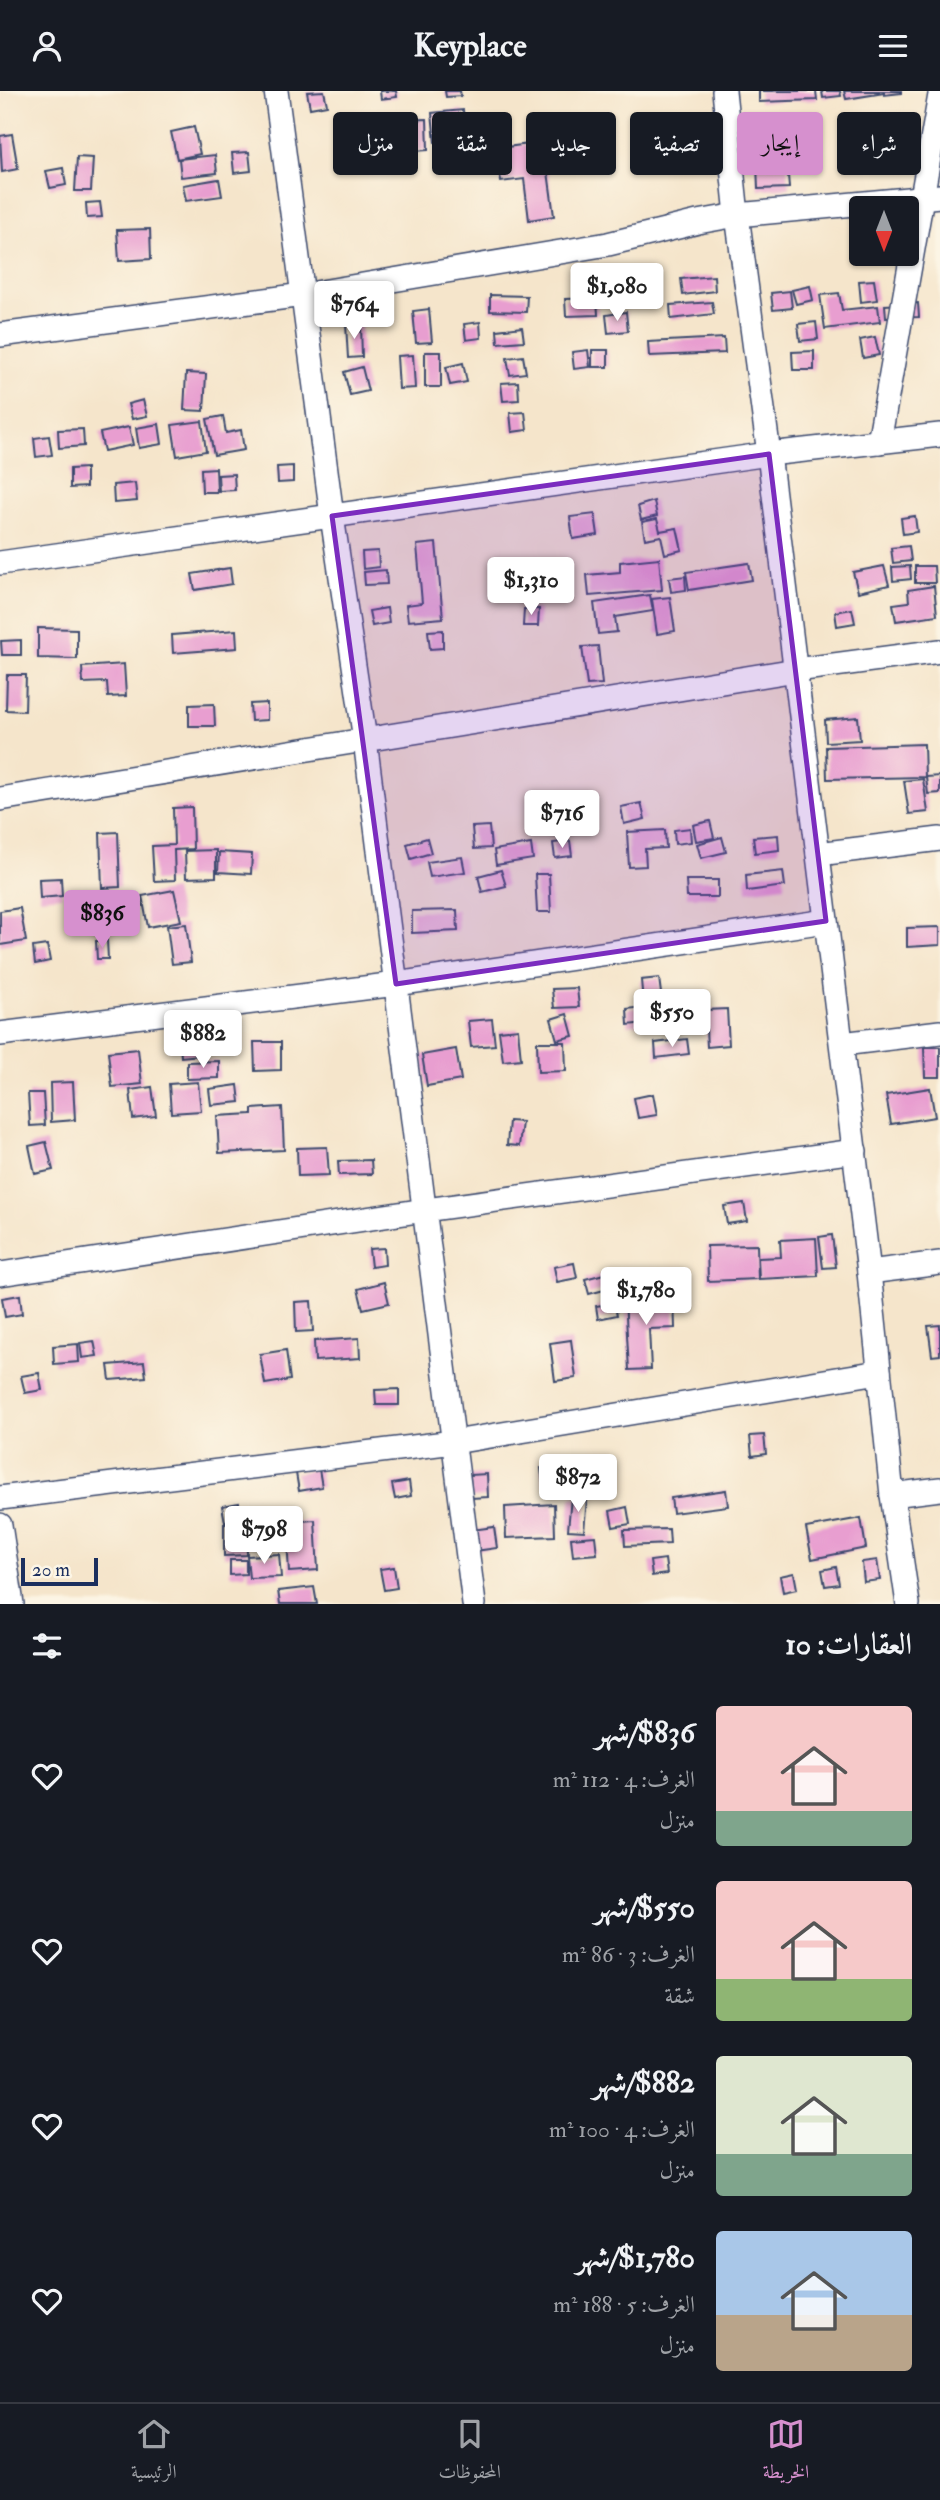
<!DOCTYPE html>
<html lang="ar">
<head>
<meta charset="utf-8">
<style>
  :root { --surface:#171b24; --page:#242831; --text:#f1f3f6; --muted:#9ea1a6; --line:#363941; --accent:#d690ce }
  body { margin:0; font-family:"IM FELL Double Pica",Amiri,serif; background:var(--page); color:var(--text); direction:rtl; height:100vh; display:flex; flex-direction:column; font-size:26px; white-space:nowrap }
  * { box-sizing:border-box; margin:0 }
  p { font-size:23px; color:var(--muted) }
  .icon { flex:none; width:38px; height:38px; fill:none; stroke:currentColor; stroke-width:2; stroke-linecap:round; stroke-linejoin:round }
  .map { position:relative; height:1513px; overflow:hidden; direction:ltr }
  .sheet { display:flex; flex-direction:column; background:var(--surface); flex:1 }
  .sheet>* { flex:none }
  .top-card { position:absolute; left:21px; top:21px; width:900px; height:63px; direction:rtl; display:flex; gap:14px }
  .needle { width:46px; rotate:180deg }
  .fabs { position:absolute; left:849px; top:105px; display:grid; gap:14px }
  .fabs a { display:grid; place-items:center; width:70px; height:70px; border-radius:7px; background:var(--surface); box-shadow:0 2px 5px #0004; font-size:35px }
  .scale { position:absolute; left:21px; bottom:18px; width:77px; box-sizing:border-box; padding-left:7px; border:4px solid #1b2f5e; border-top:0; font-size:19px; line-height:24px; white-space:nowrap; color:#1b2f5e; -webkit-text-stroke:5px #fcf5e5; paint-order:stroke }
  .price { position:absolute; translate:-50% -60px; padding:0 16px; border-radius:7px; background:#fff; color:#222; font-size:23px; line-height:46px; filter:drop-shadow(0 2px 4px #0008) }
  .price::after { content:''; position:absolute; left:50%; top:42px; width:21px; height:16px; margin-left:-10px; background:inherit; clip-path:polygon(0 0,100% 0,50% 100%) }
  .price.active { background:var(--accent); color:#111 }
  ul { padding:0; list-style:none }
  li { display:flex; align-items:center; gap:21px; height:175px; padding:0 28px }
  li span { display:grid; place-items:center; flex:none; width:196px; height:140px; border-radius:7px; color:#555 }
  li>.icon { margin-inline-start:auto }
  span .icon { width:84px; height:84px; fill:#fffc; stroke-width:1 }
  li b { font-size:30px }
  h2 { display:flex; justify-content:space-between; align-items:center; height:84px; padding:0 28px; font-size:30px }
  .pill { padding:0 24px; border-radius:7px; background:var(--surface); box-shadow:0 2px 5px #0004; font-size:24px; line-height:63px }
  .pill.active { background:var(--accent); color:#111 }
  header { display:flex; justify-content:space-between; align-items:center; height:91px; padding:0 28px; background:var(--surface); font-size:32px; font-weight:700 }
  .tabs { display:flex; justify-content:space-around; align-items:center; height:98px; border-top:2px solid var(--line); background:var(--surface); font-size:19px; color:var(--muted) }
  .tabs a { display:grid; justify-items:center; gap:4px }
  .tabs .active { color:var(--accent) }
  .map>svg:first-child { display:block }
  .building { fill:#e89ed0 }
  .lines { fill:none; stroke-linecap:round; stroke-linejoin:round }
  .street-casing { stroke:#3c4a6e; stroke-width:26 }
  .street { stroke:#fff; stroke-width:23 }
  .marked { fill:#7b2cbf; fill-opacity:0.2; stroke:#7b2cbf; stroke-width:5; stroke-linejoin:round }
</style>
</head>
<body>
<header><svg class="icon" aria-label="menu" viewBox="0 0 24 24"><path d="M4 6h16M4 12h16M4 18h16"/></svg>Keyplace<svg class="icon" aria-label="person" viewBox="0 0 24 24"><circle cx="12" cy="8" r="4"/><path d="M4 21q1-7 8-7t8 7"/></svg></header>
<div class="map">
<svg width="940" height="1513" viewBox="0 0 940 1513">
  <rect width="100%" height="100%" fill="#fcf5e5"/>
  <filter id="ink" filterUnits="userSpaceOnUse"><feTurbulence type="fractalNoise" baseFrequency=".0143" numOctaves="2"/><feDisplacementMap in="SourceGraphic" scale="14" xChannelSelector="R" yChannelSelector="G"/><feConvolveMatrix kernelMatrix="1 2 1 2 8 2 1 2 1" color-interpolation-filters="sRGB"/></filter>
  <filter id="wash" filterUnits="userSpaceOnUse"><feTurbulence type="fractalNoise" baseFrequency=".00686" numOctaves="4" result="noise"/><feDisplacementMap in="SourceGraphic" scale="28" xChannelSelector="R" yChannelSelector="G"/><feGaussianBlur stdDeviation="1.57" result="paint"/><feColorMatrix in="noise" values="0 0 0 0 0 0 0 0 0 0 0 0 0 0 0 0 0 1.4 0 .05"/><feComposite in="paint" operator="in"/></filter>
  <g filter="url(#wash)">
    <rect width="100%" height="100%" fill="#f5e5cb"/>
    <g id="blocks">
      <g class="building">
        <path d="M324,0L327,14L310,17L307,1Z"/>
        <path d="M380,0H396L397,6L381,8Z"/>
        <path d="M445,0H460L461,5L446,6Z"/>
        <path d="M759,0H816L817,9L759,11Z"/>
        <path d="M822,0H840L841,5L823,7Z"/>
        <path d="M844,0H901V2L884,4V2L846,8Z"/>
        <path d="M463,19L466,48L435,51L432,22Z"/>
        <path d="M427,28L428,59L397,61L396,29Z"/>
        <path d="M194,36L200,63L177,68L171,41Z"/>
        <path d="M593,38L601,69L585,73L578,41Z"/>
        <path d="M12,43L18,78L2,81L0,45Z"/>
        <path d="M394,49L397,66L360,72L357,55Z"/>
        <path d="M544,51L554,125L529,129L524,88L501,91L499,76L472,80L469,61Z"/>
        <path d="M249,61L251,80L234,82L232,62Z"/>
        <path d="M215,64L217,82L181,86L179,68Z"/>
        <path d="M77,66L93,67L91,100H75Z"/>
        <path d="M787,71L789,97L758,98L757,73Z"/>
        <path d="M63,77L66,94L50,97L46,80Z"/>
        <path d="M219,88L222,105L186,110L183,94Z"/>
        <path d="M100,111L102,126L87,127L86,112Z"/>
        <path d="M150,138L151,168L119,170L117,139Z"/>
        <path d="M714,185L715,200L683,204L681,188Z"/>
        <path d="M874,189L877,209L861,211L859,190Z"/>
        <path d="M810,195L813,209L796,213L792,199Z"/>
        <path d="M790,200L792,217L773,219L771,202Z"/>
        <path d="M839,202L842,219L878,215L880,231L825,238L820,204Z"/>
        <path d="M490,204L527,205L526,221L490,220Z"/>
        <path d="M597,207L598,224L566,225L565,208Z"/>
        <path d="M712,211L714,223L671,228L670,214Z"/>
        <path d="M918,212L919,226L886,227L885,214Z"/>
        <path d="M429,218L432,251L416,252L413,220Z"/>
        <path d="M626,221L628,240L608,242L606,224Z"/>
        <path d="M480,231L481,247L466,249L464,233Z"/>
        <path d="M816,231L818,248L800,250L798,233Z"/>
        <path d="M346,233H361L362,266L348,267Z"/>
        <path d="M522,236L524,250L498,252L497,239Z"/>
        <path d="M875,246L879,264L863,267L860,249Z"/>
        <path d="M724,247L725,262L649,265L648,251Z"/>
        <path d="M588,259L590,276L574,278L572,261Z"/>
        <rect x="592" y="259" width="16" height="17"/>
        <path d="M814,260V279H793L792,261Z"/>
        <rect x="425" y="261" width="16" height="35"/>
        <path d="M413,264L415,297L399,298L397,265Z"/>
        <path d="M523,265L526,282L510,284L507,267Z"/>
        <path d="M463,272L467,291L450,294L446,276Z"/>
        <path d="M362,276L368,300L350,304L344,281Z"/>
        <path d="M186,282L206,283L204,320L184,319Z"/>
        <path d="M518,291L519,309L503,310L501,292Z"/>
        <path d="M143,309L147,325L132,328L128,313Z"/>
        <path d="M525,321L527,339L512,341L510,322Z"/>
        <path d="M223,325L226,342L241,339L244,359L214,364L207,328Z"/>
        <path d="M202,330L206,360L177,365L172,334Z"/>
        <path d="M159,333L162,353L139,357L136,337Z"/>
        <path d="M129,336L133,354L104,360L100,342Z"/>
        <path d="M83,338L84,355L59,357L58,339Z"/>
        <path d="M49,345L52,364L36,366L34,347Z"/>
        <path d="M293,375V391L278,392L277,376Z"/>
        <path d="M86,377V396L70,397V378Z"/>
        <path d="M216,377L217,401H202L201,378Z"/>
        <path d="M234,383L235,399L219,400L218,384Z"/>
        <path d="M135,392L137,410L114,412L113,394Z"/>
        <path d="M654,410L657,425L641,429L638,415Z"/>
        <path d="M595,423L598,444L573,448L570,426Z"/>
        <path d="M915,425L917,441L903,443L901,427Z"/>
        <path d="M657,428L660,440L677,437L682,459L665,463L661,445L645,448L642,431Z"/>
        <path d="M436,452L443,527L408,530L406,514L422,512L417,454Z"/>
        <path d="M909,455L911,470L893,472L891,457Z"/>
        <path d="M378,460L379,476L363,478L362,461Z"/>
        <path d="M659,467L662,499L589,505L587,484L620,481V471Z"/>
        <path d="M749,472L752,489L689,499L686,481Z"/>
        <path d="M884,475L889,494L858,501L853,481Z"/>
        <path d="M910,475L911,488L893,490L892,476Z"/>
        <path d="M915,475H934L935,492H915Z"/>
        <path d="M230,477L232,493L195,499L192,483Z"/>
        <path d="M386,479L387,493L365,494L364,481Z"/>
        <path d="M685,485L686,499L671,501L669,487Z"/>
        <path d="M934,495L937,524L896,530L893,513L909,511L908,499Z"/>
        <path d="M650,504L653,520L615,526L617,541L598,543L594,512Z"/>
        <path d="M670,506L675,540L657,543L652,508Z"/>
        <path d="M387,517L389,532L372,535L369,520Z"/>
        <path d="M524,518H539L538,535H523Z"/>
        <path d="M852,518L855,532L837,535L835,521Z"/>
        <path d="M38,537L77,538V568L38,567Z"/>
        <path d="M236,539L237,557L173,562L172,544Z"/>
        <path d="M443,539V557L430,558L428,540Z"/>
        <path d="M21,549V564H2L1,550Z"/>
        <path d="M598,555L602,593L587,594L582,556Z"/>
        <path d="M124,573L126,605L108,606L107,591L83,592L82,576Z"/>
        <path d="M7,584H26L25,620L6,619Z"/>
        <path d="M267,612V629L251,630L250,613Z"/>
        <path d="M214,613L215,635H189V614Z"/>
        <path d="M858,626L860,649L826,651L825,629Z"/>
        <path d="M924,653L925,686L827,688L826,656Z"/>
        <path d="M940,685V702L928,703L926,686Z"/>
        <path d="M923,688L928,721L909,723L904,690Z"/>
        <path d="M641,712L645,728L624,733L621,716Z"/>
        <path d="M192,716L193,758L174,759L175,789L154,790L152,755L174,754L173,717Z"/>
        <path d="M710,730L714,747L696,750L693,734Z"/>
        <path d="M489,735L491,757L474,758L472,736Z"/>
        <path d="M690,737L691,751L675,753L674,739Z"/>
        <path d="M665,739L666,757L645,758L646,775L629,776L627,741Z"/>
        <path d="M118,741L120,796L102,797L100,742Z"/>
        <path d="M778,744L779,759L755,762L753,746Z"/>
        <path d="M722,746L726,761L701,767L697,753Z"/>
        <path d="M427,747L431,762L411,768L407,753Z"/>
        <path d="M570,750L572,765L555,767L553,752Z"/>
        <path d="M531,753L533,768L496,774L494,759Z"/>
        <path d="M216,759V786L186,787L185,760Z"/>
        <path d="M219,761L252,763L251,783L218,781Z"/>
        <path d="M462,766L465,781L430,786L427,771Z"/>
        <path d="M501,779L506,795L482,801L478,785Z"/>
        <path d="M783,780L785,795L747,800L746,784Z"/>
        <path d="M535,783H549L551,821H537Z"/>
        <path d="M61,787L62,805L40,807L39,788Z"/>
        <path d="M686,789H718V806H687Z"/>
        <path d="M174,799L181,830L148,836L142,805Z"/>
        <path d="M124,807L127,825L112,826L110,808Z"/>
        <path d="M20,817L26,850L0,854V820Z"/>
        <path d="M457,819L458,840L412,842V820Z"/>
        <path d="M186,833L191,871L172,873L167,835Z"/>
        <path d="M940,836V854L907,856V837Z"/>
        <path d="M107,849L108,868H97L96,850Z"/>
        <path d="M47,854L50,870L35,873L33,856Z"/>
        <path d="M659,887L662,910L643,911L641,889Z"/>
        <path d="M577,897L579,916L554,917L552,898Z"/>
        <path d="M644,916L645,932L628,934L627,918Z"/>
        <path d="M727,918L729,954L707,956L705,919Z"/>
        <path d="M567,923L573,945L557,949L551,928Z"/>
        <path d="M492,928L495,954L471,956L468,930Z"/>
        <path d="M518,938L521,968L503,970L499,940Z"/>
        <path d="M687,948L689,963L656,967L655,952Z"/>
        <path d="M199,951L200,964L181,966L180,953Z"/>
        <path d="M254,951H281V979L255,980Z"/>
        <path d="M537,951H565L566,980L538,981Z"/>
        <path d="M924,956H940V986H925Z"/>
        <path d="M138,958L142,993L112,996L108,961Z"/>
        <path d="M456,958L461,989L427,995L422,964Z"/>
        <path d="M219,970V987L187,988V971Z"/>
        <path d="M73,991L75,1029L51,1031L50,992Z"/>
        <path d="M198,991L201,1020L171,1022L169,993Z"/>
        <path d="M238,994L240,1011L211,1014L209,998Z"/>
        <path d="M152,996L156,1025L133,1028L130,999Z"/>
        <path d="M930,997L935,1026L891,1033L886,1004Z"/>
        <path d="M28,1002H43L45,1034L30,1035Z"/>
        <path d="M653,1003L657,1024L638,1027L634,1007Z"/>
        <path d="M282,1016L284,1059L219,1062L217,1025L252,1023V1018Z"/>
        <path d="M509,1030L522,1031L519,1055L507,1054Z"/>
        <path d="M46,1051L53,1079L35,1083L29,1055Z"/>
        <path d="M327,1056L329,1084L298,1085L297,1057Z"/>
        <path d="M371,1069L372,1083L339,1084L338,1070Z"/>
        <path d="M744,1112L747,1130L727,1133L724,1115Z"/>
        <path d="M832,1144L836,1176L823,1177L819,1146Z"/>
        <path d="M816,1147L818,1185L759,1188L758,1167L781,1166L780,1149Z"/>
        <path d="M757,1154L758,1188L708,1190L707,1155Z"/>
        <path d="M384,1157L385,1174L371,1176L369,1158Z"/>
        <path d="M574,1172L577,1187L557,1191L554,1176Z"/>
        <path d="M628,1178L630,1194L610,1197L608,1181Z"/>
        <path d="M604,1183L608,1198L589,1203L585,1188Z"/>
        <path d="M384,1191L389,1212L363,1218L358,1198Z"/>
        <path d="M20,1204L22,1223L5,1226L2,1207Z"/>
        <path d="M674,1206L675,1237L649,1238L651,1278L629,1279L625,1208Z"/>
        <path d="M311,1210L313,1240L296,1241L295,1211Z"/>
        <path d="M614,1212L617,1224L598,1228L596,1215Z"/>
        <path d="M940,1234V1264L932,1265L928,1235Z"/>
        <path d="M359,1247L360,1267L315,1270L314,1250Z"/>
        <path d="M571,1249L576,1287L555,1290L550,1252Z"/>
        <path d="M94,1250L97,1265L82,1267L80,1252Z"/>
        <path d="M78,1253L79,1271L54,1273L53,1255Z"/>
        <path d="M286,1259L290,1289L265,1293L260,1263Z"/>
        <path d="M144,1271L146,1286L110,1289L108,1274Z"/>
        <path d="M39,1282L42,1299L25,1302L21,1285Z"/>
        <path d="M399,1298V1314H376L375,1299Z"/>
        <path d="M764,1344L766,1363L752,1365L750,1345Z"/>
        <path d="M564,1374L566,1389L543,1392L541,1377Z"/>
        <path d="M319,1378L322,1396L299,1400L296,1382Z"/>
        <path d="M487,1383L488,1406L471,1407L470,1384Z"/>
        <path d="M409,1390L411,1405L395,1408L392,1393Z"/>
        <path d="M726,1399L728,1415L673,1422L671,1407Z"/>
        <path d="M571,1406L587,1407L584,1440L568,1439Z"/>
        <path d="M239,1412L242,1428L225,1431L222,1415Z"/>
        <path d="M554,1413L555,1445L506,1447L505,1416Z"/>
        <path d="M627,1416L630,1433L613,1436L610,1420Z"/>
        <path d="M861,1427L866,1457L812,1468L806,1437Z"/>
        <path d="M315,1429L318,1479L289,1481L286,1431Z"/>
        <path d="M224,1433H246L247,1464L224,1465Z"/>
        <path d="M494,1436L497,1457L475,1460L472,1439Z"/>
        <path d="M669,1438L670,1453L625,1455L624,1439Z"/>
        <path d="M595,1445L597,1463L573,1465L571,1447Z"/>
        <path d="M279,1463L281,1486L249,1487L247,1465Z"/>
        <path d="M665,1468L667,1483L652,1485L650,1470Z"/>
        <path d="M230,1469H246V1483L230,1484Z"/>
        <path d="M877,1469L880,1489L864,1491L862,1471Z"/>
        <path d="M394,1476L397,1497L384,1499L380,1478Z"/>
        <path d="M836,1476L839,1493L825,1495L822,1479Z"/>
        <path d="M794,1482L797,1498L783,1501L780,1485Z"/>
        <path d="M314,1496L317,1513H280L278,1500Z"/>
      </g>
    </g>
  </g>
  <g filter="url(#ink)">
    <use href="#blocks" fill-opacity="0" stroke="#3c4a6e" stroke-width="2"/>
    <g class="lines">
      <defs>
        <g id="street">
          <path d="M276,0L332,425L365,649L474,1513"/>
          <path d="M724,0L737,124L769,363L869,1181L892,1404L908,1513"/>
          <path d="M0,244L303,204L608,153L698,131L737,124L940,105"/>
          <path d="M879,351L940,4"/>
          <path d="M0,472L769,363L940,344"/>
          <path d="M0,708L796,579L940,560"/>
          <path d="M818,763L940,748"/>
          <path d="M0,943L396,893L826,830"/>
          <path d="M842,953L940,941"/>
          <path d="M869,1181L940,1172"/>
          <path d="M0,1183L425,1119L855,1060"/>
          <path d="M892,1404L940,1398"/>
          <path d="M0,1407L454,1351L879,1281"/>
          <path d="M0,1434L12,1513"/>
        </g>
      </defs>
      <use href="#street" class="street-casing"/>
      <use href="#street" class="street"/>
    </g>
  </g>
  <path class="marked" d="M769,363L826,830L396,893L332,425Z"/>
</svg>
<div class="fabs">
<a><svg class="needle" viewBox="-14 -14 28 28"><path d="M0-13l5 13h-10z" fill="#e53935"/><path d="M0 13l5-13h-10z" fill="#9ea1a6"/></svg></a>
</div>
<div class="scale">20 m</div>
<b class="price" style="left:617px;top:232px">$1,080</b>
<b class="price" style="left:354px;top:250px">$764</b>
<b class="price" style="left:531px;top:526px">$1,310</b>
<b class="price" style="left:562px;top:759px">$716</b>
<b class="price active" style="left:102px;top:859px">$836</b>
<b class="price" style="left:672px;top:958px">$550</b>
<b class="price" style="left:203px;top:979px">$882</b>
<b class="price" style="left:646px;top:1236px">$1,780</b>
<b class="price" style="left:578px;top:1423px">$872</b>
<b class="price" style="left:264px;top:1475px">$798</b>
<div class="top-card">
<a class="pill">شراء</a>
<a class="pill active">إيجار</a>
<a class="pill">تصفية</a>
<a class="pill">جديد</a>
<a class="pill">شقة</a>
<a class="pill">منزل</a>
</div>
</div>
<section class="sheet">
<h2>العقارات: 10<svg class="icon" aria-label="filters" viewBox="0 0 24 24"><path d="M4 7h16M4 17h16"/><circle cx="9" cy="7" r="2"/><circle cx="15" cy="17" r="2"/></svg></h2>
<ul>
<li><span style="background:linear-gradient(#f6c9c9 75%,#7fa58c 0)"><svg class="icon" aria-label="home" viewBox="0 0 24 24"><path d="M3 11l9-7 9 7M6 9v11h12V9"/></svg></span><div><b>$836/شهر</b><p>الغرف: 4 · 112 m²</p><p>منزل</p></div><svg class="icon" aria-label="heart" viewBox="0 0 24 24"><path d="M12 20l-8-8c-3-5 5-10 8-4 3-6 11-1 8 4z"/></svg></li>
<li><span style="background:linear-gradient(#f6c9c9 70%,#8fb573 0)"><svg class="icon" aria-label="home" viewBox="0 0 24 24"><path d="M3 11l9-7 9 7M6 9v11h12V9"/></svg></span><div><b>$550/شهر</b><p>الغرف: 3 · 86 m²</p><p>شقة</p></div><svg class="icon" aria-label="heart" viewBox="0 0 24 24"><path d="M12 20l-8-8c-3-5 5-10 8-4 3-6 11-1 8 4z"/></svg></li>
<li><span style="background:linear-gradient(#dfe7d0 70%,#7fa58c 0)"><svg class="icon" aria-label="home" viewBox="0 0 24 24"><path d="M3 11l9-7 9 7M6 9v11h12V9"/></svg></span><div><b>$882/شهر</b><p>الغرف: 4 · 100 m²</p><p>منزل</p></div><svg class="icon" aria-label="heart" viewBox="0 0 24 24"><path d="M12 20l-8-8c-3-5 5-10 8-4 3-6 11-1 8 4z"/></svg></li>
<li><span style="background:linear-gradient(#a9c7e8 60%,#b9a48a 0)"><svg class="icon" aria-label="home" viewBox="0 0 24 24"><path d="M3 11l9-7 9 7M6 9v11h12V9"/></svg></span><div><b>$1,780/شهر</b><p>الغرف: 5 · 188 m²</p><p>منزل</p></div><svg class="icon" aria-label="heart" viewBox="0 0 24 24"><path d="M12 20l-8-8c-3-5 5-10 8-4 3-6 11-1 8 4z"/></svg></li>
</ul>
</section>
<nav class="tabs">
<a class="active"><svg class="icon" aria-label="map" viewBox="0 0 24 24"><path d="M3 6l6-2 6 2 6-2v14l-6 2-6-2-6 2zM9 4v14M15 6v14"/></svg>الخريطة</a>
<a><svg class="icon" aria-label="saved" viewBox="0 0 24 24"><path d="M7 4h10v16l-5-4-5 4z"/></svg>المحفوظات</a>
<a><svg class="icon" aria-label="home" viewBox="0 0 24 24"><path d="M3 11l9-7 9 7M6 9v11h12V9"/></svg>الرئيسية</a>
</nav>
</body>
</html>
